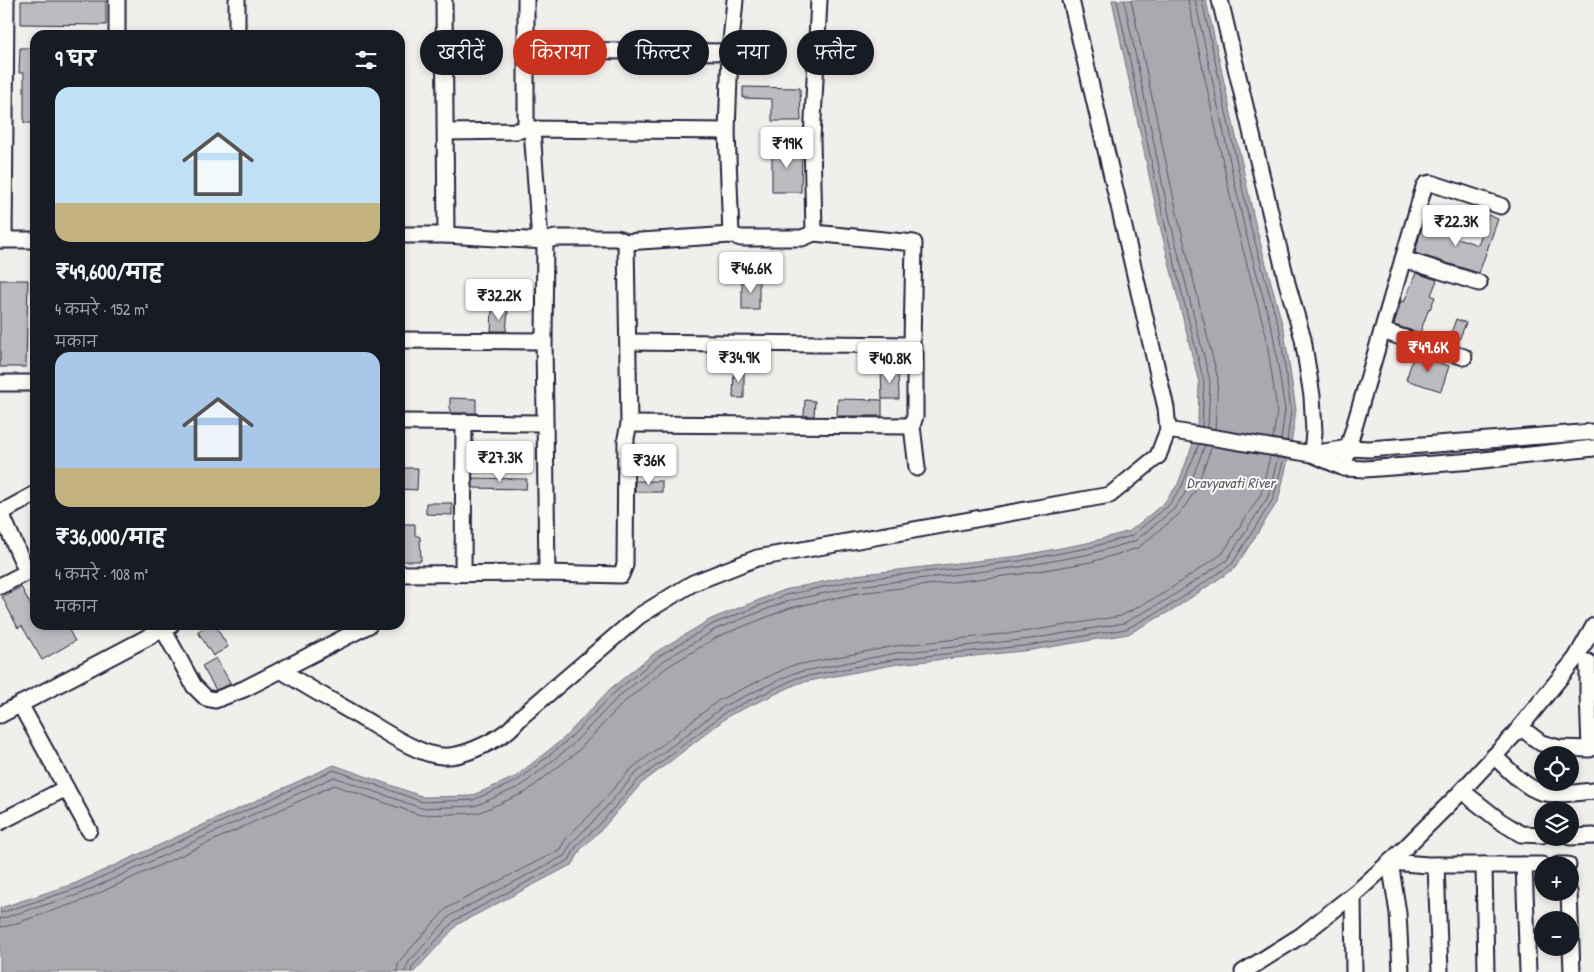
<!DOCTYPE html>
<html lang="hi">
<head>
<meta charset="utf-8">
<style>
  :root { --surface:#171b24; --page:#242831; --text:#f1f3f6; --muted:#9ea1a6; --accent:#c8321e }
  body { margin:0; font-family:"Patrick Hand","Playpen Sans Deva",sans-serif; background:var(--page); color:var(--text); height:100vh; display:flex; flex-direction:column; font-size:19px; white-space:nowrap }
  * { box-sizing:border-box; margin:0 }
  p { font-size:16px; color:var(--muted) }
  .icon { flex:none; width:28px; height:28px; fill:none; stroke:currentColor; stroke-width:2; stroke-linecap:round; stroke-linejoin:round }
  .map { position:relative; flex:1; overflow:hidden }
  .drawer { position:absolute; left:30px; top:30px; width:375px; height:600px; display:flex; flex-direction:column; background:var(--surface); border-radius:15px; box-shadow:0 2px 8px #0003 }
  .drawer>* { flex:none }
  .guide { position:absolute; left:420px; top:30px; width:475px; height:45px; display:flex; gap:10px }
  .buttons { position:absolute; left:1534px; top:746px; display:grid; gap:10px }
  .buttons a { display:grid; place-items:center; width:45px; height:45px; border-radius:50%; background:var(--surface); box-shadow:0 2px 8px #0003; font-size:25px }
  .price { position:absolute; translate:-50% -42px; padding:0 11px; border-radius:5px; background:#fff; color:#222; font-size:16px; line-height:32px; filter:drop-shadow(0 1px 2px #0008) }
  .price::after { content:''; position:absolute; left:50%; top:30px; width:15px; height:11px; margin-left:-8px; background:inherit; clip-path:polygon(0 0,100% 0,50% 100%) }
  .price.current { background:var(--accent); color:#fff }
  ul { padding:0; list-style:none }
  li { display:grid; align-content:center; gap:10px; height:265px; padding:0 25px }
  li span { display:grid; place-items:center; height:155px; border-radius:15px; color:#555 }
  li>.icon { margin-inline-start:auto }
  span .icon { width:90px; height:90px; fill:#fffc; stroke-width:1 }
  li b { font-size:21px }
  h2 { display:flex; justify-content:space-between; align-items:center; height:60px; padding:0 25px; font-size:21px }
  .chip { padding:0 18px; border-radius:22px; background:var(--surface); box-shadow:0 2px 8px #0003; font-size:18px; line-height:45px }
  .chip.current { background:var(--accent); color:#fff }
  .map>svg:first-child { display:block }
  .water { fill:#a9a9b0; stroke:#737381 }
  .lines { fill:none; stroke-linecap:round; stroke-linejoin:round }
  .shore { stroke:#58586a; stroke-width:1 }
  .building { fill:#bcbcc0; stroke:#22223b }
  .minor-casing { stroke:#22223b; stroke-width:19 }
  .minor { stroke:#fdfcf7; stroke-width:15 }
  .labels { text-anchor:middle; stroke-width:4; stroke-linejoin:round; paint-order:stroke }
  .water-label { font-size:15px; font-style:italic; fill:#58586a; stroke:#fdfcf7 }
</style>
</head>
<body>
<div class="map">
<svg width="1594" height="972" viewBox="0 0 1594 972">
  <rect width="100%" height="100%" fill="#f0efec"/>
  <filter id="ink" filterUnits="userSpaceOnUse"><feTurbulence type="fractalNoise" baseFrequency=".02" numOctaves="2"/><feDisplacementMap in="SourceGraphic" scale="10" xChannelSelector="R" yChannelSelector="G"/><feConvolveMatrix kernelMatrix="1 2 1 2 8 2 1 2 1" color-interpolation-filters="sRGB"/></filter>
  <g filter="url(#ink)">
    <path class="water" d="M1112,0H1206L1255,223L1284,331L1296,410L1290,452L1278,501L1235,568L1174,609L1128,634L1032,650L898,664L799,683L730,715L641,784L603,828L581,849L573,864L458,924L414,972H0V908L76,883L334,765L424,797L471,796L515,777L564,738L610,689L656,652L711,619L784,590L855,575L1019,556L1087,543L1130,531L1164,503L1178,484L1194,441L1198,418L1199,383L1159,222Z"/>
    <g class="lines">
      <g class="shore">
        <path d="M1117,0L1164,221L1204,382L1202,427"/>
        <path d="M1124,0L1170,220L1210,381L1208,428"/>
        <path d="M1131,0L1178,218L1218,379L1215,429"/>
        <path d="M1188,0L1237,227L1266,335L1277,410L1273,439"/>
        <path d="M1195,0L1244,226L1273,334L1285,410L1281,440"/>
        <path d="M1202,0L1250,224L1280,332L1291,410L1287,441"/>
        <path d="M0,913L78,888L334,770L423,802L473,800L517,781L567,741L614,693L659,656L713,624L786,595L856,580L1019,561L1088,548L1131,536L1168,506L1182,486L1199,444"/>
        <path d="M0,919L80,894L334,777L421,808L475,806L521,786L571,746L618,697L663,661L716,629L788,601L857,586L1020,567L1090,554L1135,541L1173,510L1188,489L1205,445"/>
        <path d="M0,927L8,926L84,900L334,785L420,815L478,813L526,792L577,752L623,703L667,667L719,636L790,608L858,593L1021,574L1091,562L1138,548L1179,514L1194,493L1212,446"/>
        <path d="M397,972L398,965L402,958L447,908L559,850L568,836L590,815L630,770L719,700L791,666L895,646L1030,631L1121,616L1164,593L1222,554L1261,494L1270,456"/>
        <path d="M405,972L408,963L451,915L564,856L573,841L595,820L634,775L724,706L794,673L896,653L1031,639L1124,623L1168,599L1227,560L1268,497L1278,457"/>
        <path d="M411,972L412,967L455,920L569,860L577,845L600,824L638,780L727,711L797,678L897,659L1032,645L1126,629L1171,605L1232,564L1273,499L1284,458"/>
      </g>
    </g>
    <g class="building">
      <path d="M21,1H106V25L21,24Z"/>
      <path d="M20,48H35V123H24V73H19Z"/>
      <path d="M743,87L800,88L801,121H772V99L743,98Z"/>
      <path d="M772,145L802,146L801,192H772Z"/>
      <path d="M1488,215L1498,219L1479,273L1415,253L1422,226L1478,245Z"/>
      <path d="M1416,273L1437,280L1431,295L1435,297L1430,309L1429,308L1420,333L1394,325L1401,301L1404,302Z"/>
      <rect x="742" y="277" width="17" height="33"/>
      <path d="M0,280H28L26,367H0Z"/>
      <path d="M492,310L508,311L506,331H491Z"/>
      <path d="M1456,319L1466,323L1457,345L1448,342Z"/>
      <path d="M1414,355L1449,366L1441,391L1406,380Z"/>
      <path d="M734,368H744V398H733Z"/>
      <path d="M898,368L899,399H882L881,369Z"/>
      <path d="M450,398L476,399V413H450Z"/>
      <path d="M838,399L882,400V416H837Z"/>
      <path d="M805,400L815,401L814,416H804Z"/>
      <path d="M400,468H418L417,490L400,489Z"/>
      <path d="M473,478L527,479L526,489L473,488Z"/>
      <rect x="635" y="481" width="27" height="11"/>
      <path d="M426,503H452V515L426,514Z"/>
      <path d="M400,524H415V535L420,537L421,561H400Z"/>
      <path d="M21,587L35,613V625H66L75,641L42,660L22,626L18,628L2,597Z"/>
      <path d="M210,625H215L228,647L213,656L198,632Z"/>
      <path d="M216,658L231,684L216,690L202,666Z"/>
    </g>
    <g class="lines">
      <defs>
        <g id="minor">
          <path d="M237,0V35"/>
          <path d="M444,0L446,235"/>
          <path d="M1220,0L1287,283L1303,339L1312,396L1314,432L1312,454"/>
          <path d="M117,35V0"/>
          <path d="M527,50L730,52"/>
          <path d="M526,129V0"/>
          <path d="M532,129L540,241"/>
          <path d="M446,132L516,131L526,129L727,131"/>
          <path d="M814,233L812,139L819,0"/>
          <path d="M400,235H446L545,241L544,341L547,573"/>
          <path d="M731,235L727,131L730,52L735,0"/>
          <path d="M0,240H35"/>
          <path d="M4,240L6,0"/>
          <path d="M545,241L555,238H617L626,242L731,235L741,238H802L814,233L914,243L912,345L915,354V416L912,426L917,468"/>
          <path d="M1403,259L1479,283"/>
          <path d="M1382,331L1464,357"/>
          <path d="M400,340L544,341"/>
          <path d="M628,342L912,345"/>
          <path d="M0,383H35"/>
          <path d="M400,422L544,423"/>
          <path d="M629,424L912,426"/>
          <path d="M1168,430L1312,454L1344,468L1365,469L1474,461L1594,448"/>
          <path d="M1312,454L1348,448L1369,449L1594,432"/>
          <path d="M1344,468L1348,448L1424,187L1426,184L1431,183L1501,206"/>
          <path d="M0,511L27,572"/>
          <path d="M0,511L6,510L35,494"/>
          <path d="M463,573L464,422"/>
          <path d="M400,574L547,573L621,575L625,565L626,438L629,424L626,242"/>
          <path d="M0,586L35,568"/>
          <path d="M163,629L194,686L206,698L215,700L244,689L369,625"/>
          <path d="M281,670C306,687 333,701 360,717C381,729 418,755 442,756C461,758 491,743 506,732C512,728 517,721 522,716L639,616L693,583L757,558L1110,495L1158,456L1168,430L1166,408L1071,0"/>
          <path d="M20,704L89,830"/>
          <path d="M0,715L171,625"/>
          <path d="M1520,727L1541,743L1559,748L1590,749L1588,694V662"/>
          <path d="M1494,756C1507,768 1521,784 1538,791C1554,797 1577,792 1594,791"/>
          <path d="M1462,791L1500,821L1521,834L1542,835"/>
          <path d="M0,822L66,788"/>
          <path d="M1570,837L1594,836"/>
          <path d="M1436,865L1440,972"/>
          <path d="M1484,865L1486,972"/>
          <path d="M1524,865L1528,972"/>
          <path d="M1558,865H1568"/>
          <path d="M1569,892L1572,972"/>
          <path d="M1353,895L1354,972"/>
          <path d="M1243,972L1302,935L1360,889L1404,849L1456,797L1513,736L1576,658L1594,626"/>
          <path d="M1401,972L1398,913L1390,862L1428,865H1542"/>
        </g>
      </defs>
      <use href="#minor" class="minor-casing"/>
      <use href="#minor" class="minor"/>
    </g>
  </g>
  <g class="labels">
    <g class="water-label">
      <text x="1231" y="488">Dravyavati River</text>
    </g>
  </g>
</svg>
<div class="buttons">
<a><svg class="icon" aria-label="locate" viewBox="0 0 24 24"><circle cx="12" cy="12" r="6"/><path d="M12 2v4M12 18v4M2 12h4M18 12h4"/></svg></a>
<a><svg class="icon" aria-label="layers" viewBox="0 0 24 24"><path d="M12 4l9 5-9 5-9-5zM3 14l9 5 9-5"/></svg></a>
<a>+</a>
<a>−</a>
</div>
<b class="price" style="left:787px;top:169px">₹19K</b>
<b class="price" style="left:1456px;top:247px">₹22.3K</b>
<b class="price" style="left:751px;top:294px">₹46.6K</b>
<b class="price" style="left:499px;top:321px">₹32.2K</b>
<b class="price current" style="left:1428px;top:373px">₹49.6K</b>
<b class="price" style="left:739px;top:383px">₹34.9K</b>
<b class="price" style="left:890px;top:384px">₹40.8K</b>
<b class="price" style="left:500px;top:483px">₹27.3K</b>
<b class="price" style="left:649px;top:486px">₹36K</b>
<div class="guide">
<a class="chip">खरीदें</a>
<a class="chip current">किराया</a>
<a class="chip">फ़िल्टर</a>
<a class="chip">नया</a>
<a class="chip">फ़्लैट</a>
</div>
<section class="drawer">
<h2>9 घर<svg class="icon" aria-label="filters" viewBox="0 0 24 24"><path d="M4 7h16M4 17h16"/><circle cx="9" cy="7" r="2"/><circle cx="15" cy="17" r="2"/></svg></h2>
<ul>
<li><span style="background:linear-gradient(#bfe0f5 75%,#c2b280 0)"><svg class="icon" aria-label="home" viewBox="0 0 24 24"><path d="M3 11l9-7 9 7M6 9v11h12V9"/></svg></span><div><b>₹49,600/माह</b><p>4 कमरे · 152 m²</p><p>मकान</p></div></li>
<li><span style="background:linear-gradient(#a9c7e8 75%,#c2b280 0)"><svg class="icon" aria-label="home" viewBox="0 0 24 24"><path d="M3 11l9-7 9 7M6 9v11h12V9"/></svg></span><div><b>₹36,000/माह</b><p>4 कमरे · 108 m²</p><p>मकान</p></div></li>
</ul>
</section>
</div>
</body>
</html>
